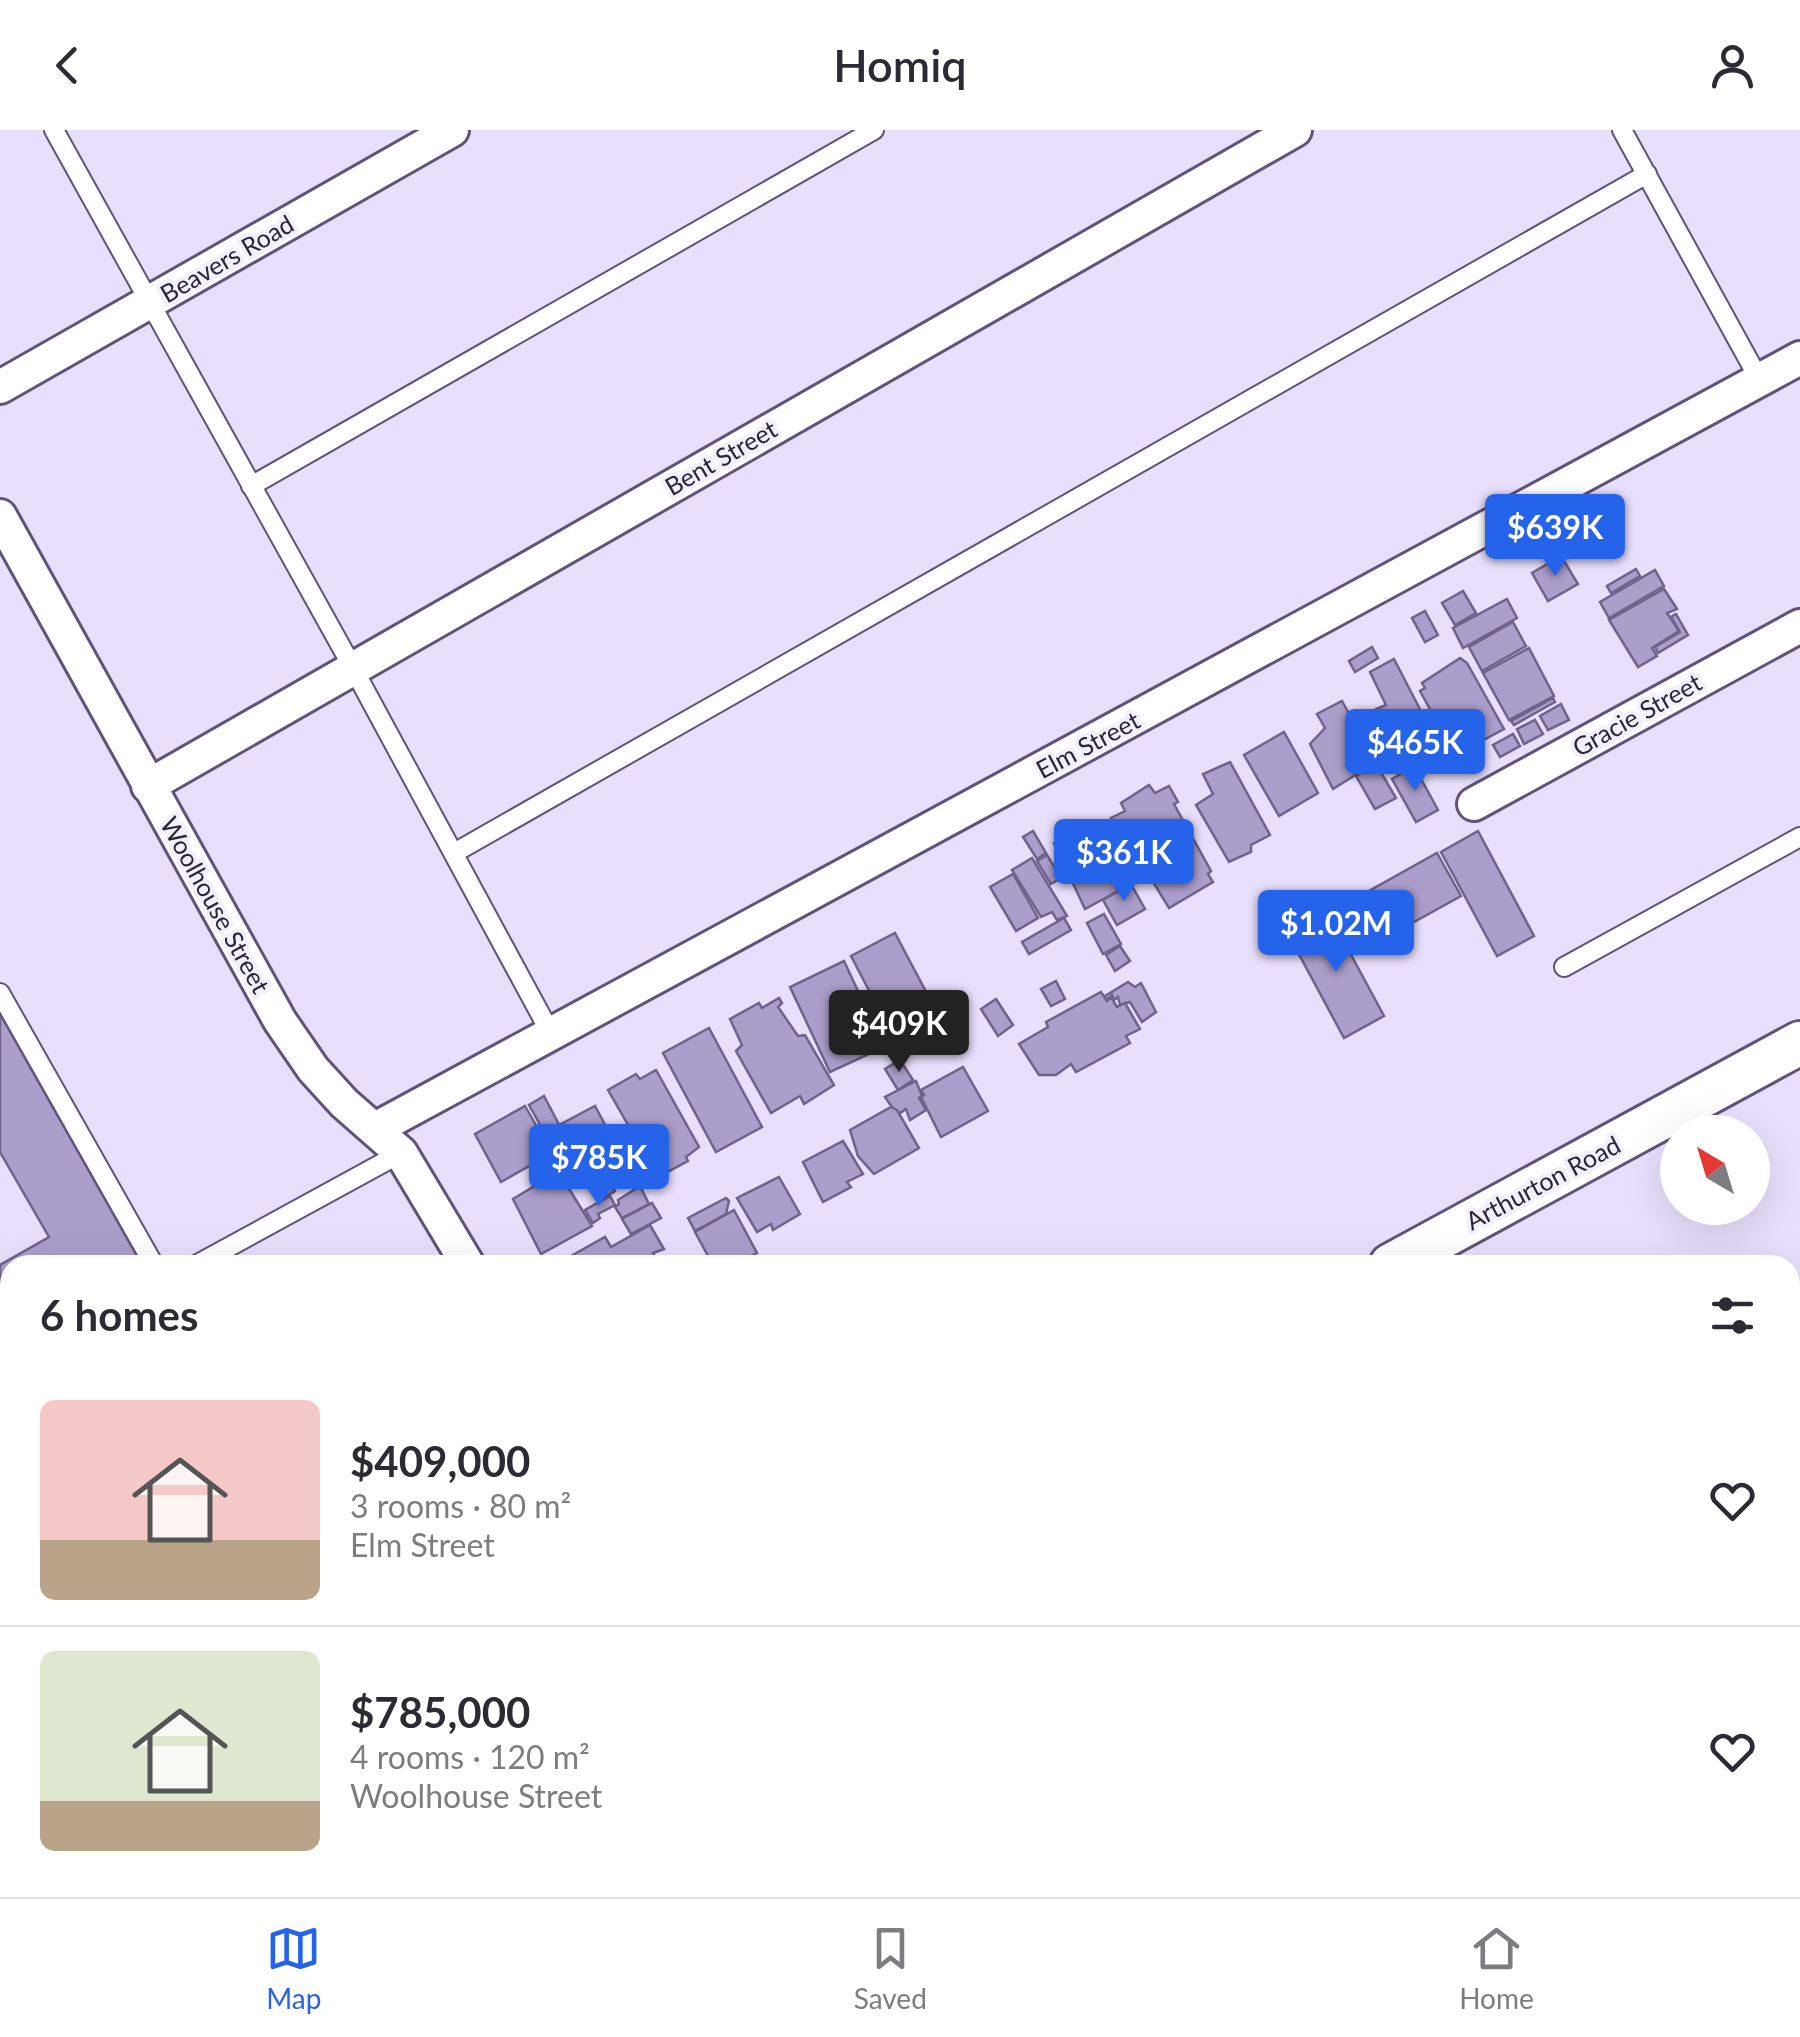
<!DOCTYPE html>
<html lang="en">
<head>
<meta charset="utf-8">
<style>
  :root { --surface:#fff; --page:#f2f2f3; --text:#2b2b33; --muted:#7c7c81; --line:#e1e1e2; --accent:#2563eb }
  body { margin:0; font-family:Lato,sans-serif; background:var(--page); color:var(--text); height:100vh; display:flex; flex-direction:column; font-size:38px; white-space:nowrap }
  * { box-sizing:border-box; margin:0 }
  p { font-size:32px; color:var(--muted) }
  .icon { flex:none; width:55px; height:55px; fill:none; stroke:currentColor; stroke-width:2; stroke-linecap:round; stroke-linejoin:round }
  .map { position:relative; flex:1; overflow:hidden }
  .side { position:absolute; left:0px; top:1125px; width:1800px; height:642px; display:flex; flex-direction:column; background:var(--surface); border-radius:30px 30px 0 0; box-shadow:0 10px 40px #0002 }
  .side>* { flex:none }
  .needle { width:65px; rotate:322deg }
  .controls { position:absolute; left:1660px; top:985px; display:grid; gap:20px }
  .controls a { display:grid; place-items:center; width:110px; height:110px; border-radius:50%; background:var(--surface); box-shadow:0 10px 40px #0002; font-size:50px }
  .price { position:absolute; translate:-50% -85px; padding:0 22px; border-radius:10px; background:var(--accent); color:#fff; font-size:32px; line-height:65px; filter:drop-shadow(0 2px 5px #0008) }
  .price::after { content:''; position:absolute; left:50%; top:60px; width:30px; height:22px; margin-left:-15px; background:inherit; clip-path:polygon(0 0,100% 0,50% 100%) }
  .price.on { background:#222; color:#fff }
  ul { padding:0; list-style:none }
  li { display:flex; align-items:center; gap:30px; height:250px; padding:0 40px }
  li+li { border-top:2px solid var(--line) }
  li span { display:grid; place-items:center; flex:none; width:280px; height:200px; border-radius:15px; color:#555 }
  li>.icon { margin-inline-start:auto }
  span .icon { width:120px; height:120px; fill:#fffc; stroke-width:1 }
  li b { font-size:42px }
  h2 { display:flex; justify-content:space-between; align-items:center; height:120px; padding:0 40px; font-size:42px }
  header { display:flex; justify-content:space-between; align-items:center; height:130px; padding:0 40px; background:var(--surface); font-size:45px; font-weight:600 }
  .menu { display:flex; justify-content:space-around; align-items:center; height:140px; border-top:2px solid var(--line); background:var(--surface); font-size:28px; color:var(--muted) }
  .menu a { display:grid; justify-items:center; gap:5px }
  .menu .on { color:var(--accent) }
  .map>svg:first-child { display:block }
  .building { fill:#ac9ecb; stroke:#6f628b; stroke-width:2.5 }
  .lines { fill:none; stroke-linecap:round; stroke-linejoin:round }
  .service-casing { stroke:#60527b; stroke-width:22 }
  .minor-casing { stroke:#60527b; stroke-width:38 }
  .tertiary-casing { stroke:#60527b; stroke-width:48 }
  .service { stroke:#fff; stroke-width:18 }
  .minor { stroke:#fff; stroke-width:32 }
  .tertiary { stroke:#fff; stroke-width:42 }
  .labels { text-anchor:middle; stroke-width:8; stroke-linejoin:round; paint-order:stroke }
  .street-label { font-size:25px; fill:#2b2537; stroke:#f3f0fa }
</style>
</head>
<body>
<header><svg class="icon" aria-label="back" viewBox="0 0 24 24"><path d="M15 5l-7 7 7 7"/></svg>Homiq<svg class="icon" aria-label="person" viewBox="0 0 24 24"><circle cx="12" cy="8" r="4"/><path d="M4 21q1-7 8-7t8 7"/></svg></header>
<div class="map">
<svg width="1800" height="1767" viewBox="0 0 1800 1767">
  <rect width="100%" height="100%" fill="#e8dffc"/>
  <g class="building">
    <path d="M1561,426L1578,454L1548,471L1532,443Z"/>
    <path d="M1636,439L1640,446L1611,463L1607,456Z"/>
    <path d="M1655,440L1664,456L1609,488L1600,472Z"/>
    <path d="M1664,459L1677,479L1667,483L1679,501L1652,518L1657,526L1638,537L1609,490Z"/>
    <path d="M1463,461L1476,483L1455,495L1442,473Z"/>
    <path d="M1507,469L1517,488L1463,518L1453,498Z"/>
    <path d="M1425,481L1438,505L1425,512L1412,488Z"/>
    <path d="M1676,484L1688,505L1658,523L1655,517L1680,502L1671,487Z"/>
    <path d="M1513,492L1526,516L1482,541L1469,517Z"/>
    <path d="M1372,517L1378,528L1355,542L1349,531Z"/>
    <path d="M1529,518L1554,566L1509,590L1483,543Z"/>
    <path d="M1460,528L1467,533L1504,599L1480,612L1483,620L1460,634L1420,561L1425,558L1422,553Z"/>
    <path d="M1394,529L1441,620L1425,628L1422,624L1397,638L1371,592L1380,585L1376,579L1386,575L1370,542Z"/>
    <path d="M1553,568L1555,572L1514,595L1511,591Z"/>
    <path d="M1342,571L1376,632L1333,659L1310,614L1325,598L1317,584Z"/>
    <path d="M1561,574L1569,590L1548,600L1540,586Z"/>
    <path d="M1535,590L1543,604L1524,614L1517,599Z"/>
    <path d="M1284,602L1318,663L1279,686L1244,625Z"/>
    <path d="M1513,604L1520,616L1500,627L1493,615Z"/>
    <path d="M1230,632L1270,705L1251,715V722L1229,732L1196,675L1213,664L1203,644Z"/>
    <path d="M1376,634L1396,668L1375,679L1356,646Z"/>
    <path d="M1414,636L1438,680L1416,692L1392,649Z"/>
    <path d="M1149,655L1155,663L1169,656L1178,672L1174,674L1211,741L1208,744L1213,752L1169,778L1150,747L1144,748L1111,688L1125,681L1121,673Z"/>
    <path d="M1088,693L1093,702L1108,694L1138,750L1085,779L1054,713Z"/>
    <path d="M1033,701L1046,723L1037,729L1023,707Z"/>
    <path d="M1478,701L1534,806L1497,826L1441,722Z"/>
    <path d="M1437,723L1461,766L1356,824L1333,781Z"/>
    <path d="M1047,725L1061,748L1051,754L1037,731Z"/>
    <path d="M1032,728L1067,786L1057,790L1052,782L1041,787L1012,740Z"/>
    <path d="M1013,744L1038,788L1016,801L990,757Z"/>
    <path d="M1131,754L1145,779L1117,795L1103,770Z"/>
    <path d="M1328,782L1384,886L1344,908L1288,804Z"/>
    <path d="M1104,784L1121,814L1103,824L1087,793Z"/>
    <path d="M1064,788L1071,800L1029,824L1022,812Z"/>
    <path d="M895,803L942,892L898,916L851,826Z"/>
    <path d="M1120,816L1130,831L1115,841L1106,825Z"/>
    <path d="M844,831L884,917L830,942L790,857Z"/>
    <path d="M1056,851L1065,869L1051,876L1041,859Z"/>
    <path d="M1128,852L1135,857L1141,853L1156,882L1142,892L1130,872L1120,875L1118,867L1114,870L1112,865L1107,870L1105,866Z"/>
    <path d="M1101,862L1107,871L1111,867L1117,877L1125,873L1140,899L1126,906L1130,913L1076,942L1071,934L1056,945H1039L1019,914L1048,897L1046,892Z"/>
    <path d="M779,868L782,873L778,877L798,906L805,905L834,955L804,974L800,966L771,983L736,921L742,915L730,889L759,873L762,878Z"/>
    <path d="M996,869L1013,895L998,906L981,879Z"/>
    <path d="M0,884L142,1135H10V1245L0,1251V1135L49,1107L0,1022Z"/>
    <path d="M709,898L762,997L716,1022L663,923Z"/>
    <path d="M900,930L913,950L898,960L885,939Z"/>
    <path d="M963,937L988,981L941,1007L921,967L924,965L921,960Z"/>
    <path d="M656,940L699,1017L686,1027L688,1031L658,1047L608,960L636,944L640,949Z"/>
    <path d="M916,951L922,966L919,968L926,980L910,990L906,979L900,983L894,980L885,967Z"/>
    <path d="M544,966L576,1027L559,1037L553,1029L556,1023L529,975Z"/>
    <path d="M525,976L552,1023L501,1052L475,1004Z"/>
    <path d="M595,976L610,1004L575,1022L561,994Z"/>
    <path d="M891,977L897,980L919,1018L874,1044L858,1026L850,1000Z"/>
    <path d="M843,1011L863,1044L847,1052L851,1057L823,1072L803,1032Z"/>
    <path d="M574,1032L583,1047L568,1057L592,1096L541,1124L513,1069Z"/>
    <path d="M602,1039L615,1061L604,1068L590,1046Z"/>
    <path d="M779,1047L800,1084L773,1100L771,1094L757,1102L737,1068Z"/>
    <path d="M640,1056L649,1074L622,1088L615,1077L619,1074L618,1070Z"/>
    <path d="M610,1066L615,1075L598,1084L600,1088L593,1093L585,1080Z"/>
    <path d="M726,1068L729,1071L726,1084L695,1101L688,1088Z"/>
    <path d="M652,1073L661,1088L631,1104L622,1089Z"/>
    <path d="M734,1080L757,1123L734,1135H713L695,1102Z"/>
    <path d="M650,1095L664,1119L653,1123L660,1135H555L605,1107L611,1117Z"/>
    <path d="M10,1245V1452L0,1458V1251Z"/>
    <path d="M10,1465V1591L0,1574V1470Z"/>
    <path d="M0,1574L10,1591V1758H104L106,1762L97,1767H0Z"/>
    <path d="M104,1758H165L149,1767H109Z"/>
  </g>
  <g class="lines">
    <defs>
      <g id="service">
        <path d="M54,0L353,538L550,902"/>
        <path d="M1622,0L1759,249"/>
        <path d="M251,356L874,0"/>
        <path d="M454,723L1647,44"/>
        <path d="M1564,837L1800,707"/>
        <path d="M0,863L154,1135"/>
        <path d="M196,1135L401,1023"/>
        <path d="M1790,1299L1800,1318"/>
        <path d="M824,1767L841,1758"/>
      </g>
      <g id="minor">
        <path d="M0,257L452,0"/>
        <path d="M0,386L280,891L313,939L344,973L401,1023L468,1135"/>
        <path d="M148,656L1295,0"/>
        <path d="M1474,674L1800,496"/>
        <path d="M375,999L1800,228"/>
        <path d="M1790,1526L1800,1521"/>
        <path d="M1781,1758L1787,1767"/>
        <path d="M1365,1767L1382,1758"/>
      </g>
      <g id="tertiary">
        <path d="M1391,1135L1800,913"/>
        <path d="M244,1767L260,1758"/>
      </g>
    </defs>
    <use href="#service" class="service-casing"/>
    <use href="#minor" class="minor-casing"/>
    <use href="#tertiary" class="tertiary-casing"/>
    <use href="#service" class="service"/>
    <use href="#minor" class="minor"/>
    <use href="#tertiary" class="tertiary"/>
  </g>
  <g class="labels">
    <g class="street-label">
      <text transform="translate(227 129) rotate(-30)" y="9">Beavers Road</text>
      <text transform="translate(721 328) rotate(-30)" y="9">Bent Street</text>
      <text transform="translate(1637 585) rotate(-29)" y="9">Gracie Street</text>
      <text transform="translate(1088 615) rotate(-28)" y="9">Elm Street</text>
      <text transform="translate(215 775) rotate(61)" y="9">Woolhouse Street</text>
      <text transform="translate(1543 1053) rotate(-28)" y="9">Arthurton Road</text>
    </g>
  </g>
</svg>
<div class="controls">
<a><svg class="needle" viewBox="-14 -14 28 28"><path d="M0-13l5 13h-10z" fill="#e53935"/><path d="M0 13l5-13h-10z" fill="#7c7c81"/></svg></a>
</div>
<b class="price" style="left:1555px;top:449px">$639K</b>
<b class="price" style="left:1415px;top:664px">$465K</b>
<b class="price" style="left:1124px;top:774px">$361K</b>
<b class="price" style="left:1336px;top:845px">$1.02M</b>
<b class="price on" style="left:899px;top:945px">$409K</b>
<b class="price" style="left:599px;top:1079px">$785K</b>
<section class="side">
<h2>6 homes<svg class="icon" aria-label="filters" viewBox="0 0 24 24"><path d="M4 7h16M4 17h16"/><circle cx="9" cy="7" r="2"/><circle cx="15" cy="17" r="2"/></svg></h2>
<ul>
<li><span style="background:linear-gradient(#f6c9c9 70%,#b9a48a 0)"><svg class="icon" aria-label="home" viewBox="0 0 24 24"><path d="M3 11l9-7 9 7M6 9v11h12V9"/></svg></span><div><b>$409,000</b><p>3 rooms · 80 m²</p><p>Elm Street</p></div><svg class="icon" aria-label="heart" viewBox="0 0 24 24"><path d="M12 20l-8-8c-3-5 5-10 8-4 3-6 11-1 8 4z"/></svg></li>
<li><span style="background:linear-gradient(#dfe7d0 75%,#b9a48a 0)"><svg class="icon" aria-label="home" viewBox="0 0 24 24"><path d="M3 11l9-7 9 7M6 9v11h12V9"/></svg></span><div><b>$785,000</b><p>4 rooms · 120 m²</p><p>Woolhouse Street</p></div><svg class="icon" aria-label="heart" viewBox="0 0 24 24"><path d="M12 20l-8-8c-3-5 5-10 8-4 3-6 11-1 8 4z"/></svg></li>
</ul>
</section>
</div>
<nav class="menu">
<a class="on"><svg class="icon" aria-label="map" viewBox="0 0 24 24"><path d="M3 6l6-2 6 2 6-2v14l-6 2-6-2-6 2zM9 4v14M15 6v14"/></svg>Map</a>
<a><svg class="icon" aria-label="saved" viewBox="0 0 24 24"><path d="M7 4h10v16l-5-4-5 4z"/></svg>Saved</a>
<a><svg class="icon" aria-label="home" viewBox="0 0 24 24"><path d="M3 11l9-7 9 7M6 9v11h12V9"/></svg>Home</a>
</nav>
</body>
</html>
